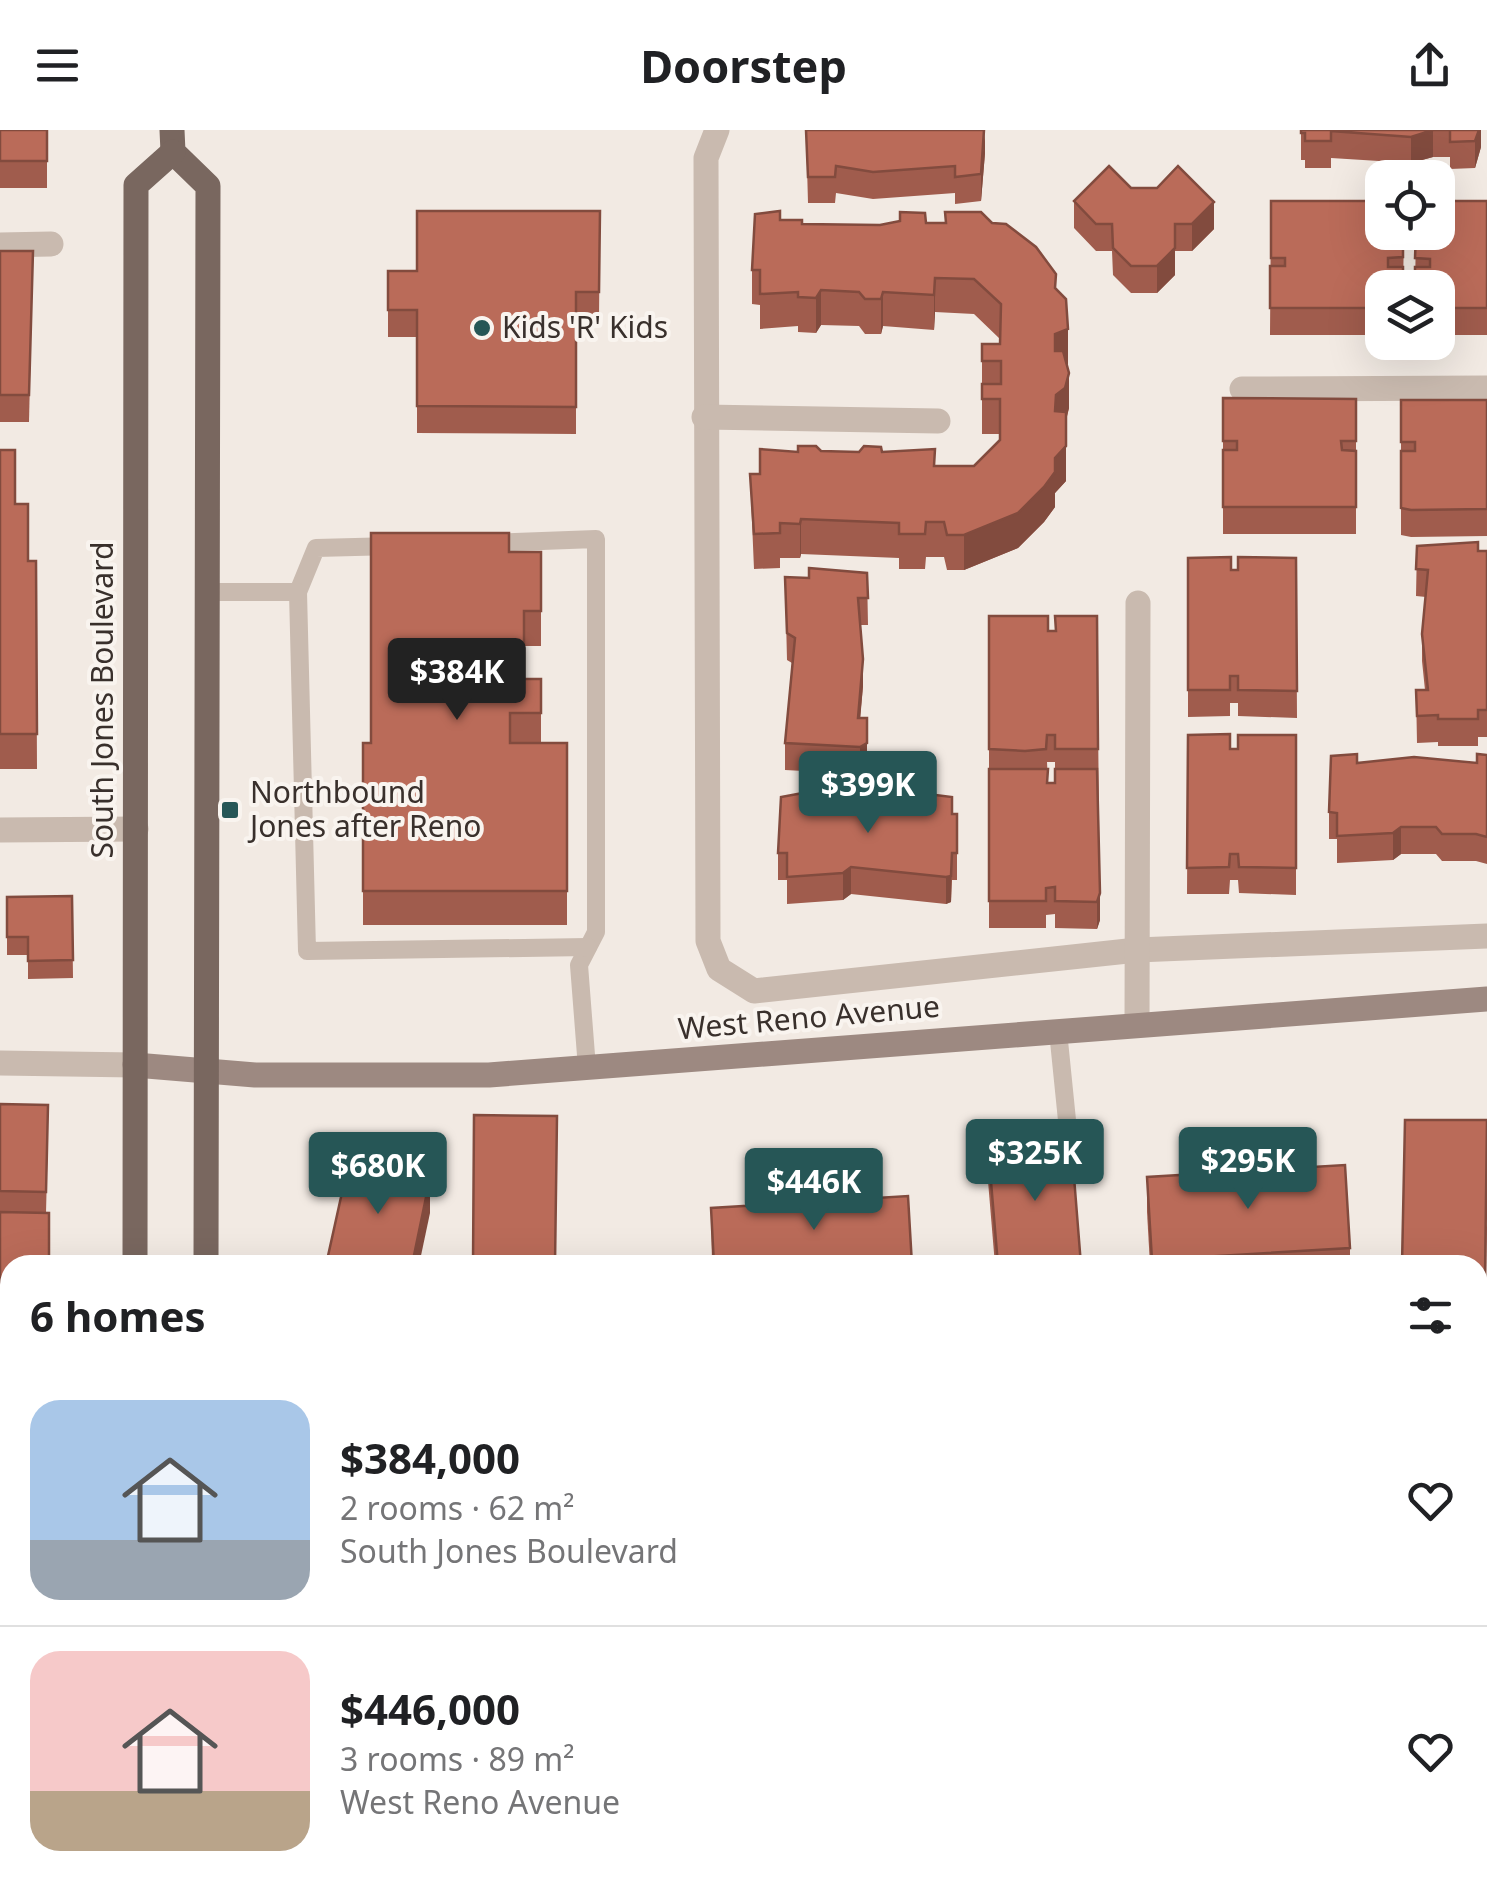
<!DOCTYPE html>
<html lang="en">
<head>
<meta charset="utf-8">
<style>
  :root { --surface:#fff; --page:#f6f6f6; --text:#202124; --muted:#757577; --line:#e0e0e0; --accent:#265656 }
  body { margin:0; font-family:"Noto Sans",sans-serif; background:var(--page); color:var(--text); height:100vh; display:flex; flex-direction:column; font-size:38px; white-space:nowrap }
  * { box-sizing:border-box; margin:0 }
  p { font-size:32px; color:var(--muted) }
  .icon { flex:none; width:55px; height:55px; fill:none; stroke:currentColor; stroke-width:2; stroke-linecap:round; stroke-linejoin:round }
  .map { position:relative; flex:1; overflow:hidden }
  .panel { position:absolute; left:0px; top:1125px; width:1488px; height:642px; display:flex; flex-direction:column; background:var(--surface); border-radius:30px 30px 0 0; box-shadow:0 10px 40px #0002 }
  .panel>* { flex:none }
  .controls { position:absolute; left:1365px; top:30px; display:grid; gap:20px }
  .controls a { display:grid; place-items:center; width:90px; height:90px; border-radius:20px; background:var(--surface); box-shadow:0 10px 40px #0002; font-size:50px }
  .price { position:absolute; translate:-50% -85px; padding:0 22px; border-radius:10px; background:var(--accent); color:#fff; font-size:32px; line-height:65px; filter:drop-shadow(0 2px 5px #0008) }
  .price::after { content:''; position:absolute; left:50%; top:60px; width:30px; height:22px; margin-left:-15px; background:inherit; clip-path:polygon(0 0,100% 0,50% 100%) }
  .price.current { background:#222; color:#fff }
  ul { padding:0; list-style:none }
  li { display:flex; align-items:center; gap:30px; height:250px; padding:0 30px }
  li+li { border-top:2px solid var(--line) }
  li span { display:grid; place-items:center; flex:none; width:280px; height:200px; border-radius:30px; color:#555 }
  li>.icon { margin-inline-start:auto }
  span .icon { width:120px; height:120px; fill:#fffc; stroke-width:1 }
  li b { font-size:42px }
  h2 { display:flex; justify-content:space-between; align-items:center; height:120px; padding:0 30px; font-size:42px }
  header { display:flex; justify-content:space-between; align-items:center; height:130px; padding:0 30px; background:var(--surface); font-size:45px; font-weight:700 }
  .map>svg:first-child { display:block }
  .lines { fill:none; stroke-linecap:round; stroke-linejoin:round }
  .lane { stroke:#c9baaf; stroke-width:18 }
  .street { stroke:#c9baaf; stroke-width:25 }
  .secondary { stroke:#9d8981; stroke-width:25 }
  .primary { stroke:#79675f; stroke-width:25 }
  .wall { fill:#a05c4d; fill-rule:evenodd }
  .shaded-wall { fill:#824b3e }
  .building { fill:#ba6b59; stroke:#824b3e; stroke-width:2.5 }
  .poi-dot { fill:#265656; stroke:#f9f4ef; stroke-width:4 }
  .labels { text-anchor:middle; stroke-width:8; stroke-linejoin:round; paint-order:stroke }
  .poi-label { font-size:30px; fill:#39302c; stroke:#f9f4ef; text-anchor:start }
  .street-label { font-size:30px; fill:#39302c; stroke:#f9f4ef }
</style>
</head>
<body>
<header><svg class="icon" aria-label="menu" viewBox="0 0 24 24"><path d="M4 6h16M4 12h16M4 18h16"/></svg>Doorstep<svg class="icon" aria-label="share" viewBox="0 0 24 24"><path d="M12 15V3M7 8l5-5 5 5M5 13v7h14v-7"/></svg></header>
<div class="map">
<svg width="1487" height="1767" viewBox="0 0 1487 1767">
  <rect width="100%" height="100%" fill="#f2eae3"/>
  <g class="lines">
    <g class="lane">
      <path d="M485,413L596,409V802L579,835L587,938"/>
      <path d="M394,416L316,418L298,462L307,821L588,817"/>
      <path d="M209,462H298"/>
      <path d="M1058,901L1070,1020"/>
    </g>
    <g class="street">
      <path d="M717,0L706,28L708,811L719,839L754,861L1137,820L1487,806"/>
      <path d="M0,115L51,114"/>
      <path d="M1242,259L1487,258"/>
      <path d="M704,287L938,291"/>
      <path d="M0,700L136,699"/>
      <path d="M1137,895L1138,473"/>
      <path d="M0,933L135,935"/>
      <path d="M0,1718H10"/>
    </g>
    <path class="secondary" d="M135,935L255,945H489L1487,869"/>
    <g class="primary">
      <path d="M172,0L173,22L208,56L206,1135"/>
      <path d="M135,1135L136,55L173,22"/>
      <path d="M207,1758V1767"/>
      <path d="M135,1767V1758"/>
    </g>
  </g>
  <g class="wall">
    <rect x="0" y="0" width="47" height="58"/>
    <path d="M806,0L985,23L981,71L955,74V63L873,69L836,63L835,73H808Z"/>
    <path d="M1301,0H1481V17L1475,38L1450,39V27H1433L1411,33L1331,28V38H1305V30H1301Z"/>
    <path d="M1074,71L1214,99L1192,121H1175V145L1157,163H1131L1113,145L1112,121H1096L1074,98Z"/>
    <path d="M1271,71L1404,102L1403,158H1382V205H1270Z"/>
    <path d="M1487,71V205H1438V158H1415L1416,102Z"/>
    <path d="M600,81L599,189H576V304L417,303V207H388V141H417Z"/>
    <path d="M780,90L802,94L880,95L926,93L1056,159L1068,234L1067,235L1069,278L1066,291V351L1055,363V377L1044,392L1018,418L964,440H947L944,427H926L925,439H899V428L801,424L800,428H780V438L754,439L750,344H760L798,322H882L935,336H974L1000,310V304H982V214H1000V209L974,184L935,182L934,200L883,196L881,204H865L859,196L821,195L816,203L798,202V196L760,199V175L752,174V140Z"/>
    <path d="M0,121H33L29,292H0Z"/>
    <path d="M1223,268L1356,269V404H1223Z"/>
    <path d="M1401,270H1487V406L1411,407L1401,405Z"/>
    <path d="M0,320L15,374L28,431H36L37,639H0Z"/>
    <path d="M1417,416L1487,421V607H1478V616H1438V612L1417,613L1416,560H1425L1422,531V504L1426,467L1416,466Z"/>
    <path d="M509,422H541V516H524V549H541V613H567V795H363V613H371Z"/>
    <path d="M1188,428L1231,440H1238L1296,428L1297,588L1238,586V573H1230V586L1188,587Z"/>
    <path d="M867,443L868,495H860L863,556L860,588L867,640L860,644L785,640V613L792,533L787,530L785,447L809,448Z"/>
    <path d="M989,486L1048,501H1055L1097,486L1100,790L1097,799L1055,798V784L1046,785V798H989ZM1047,632H1055V653H1048Z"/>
    <path d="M1188,605L1230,619H1238L1296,605V765L1239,763L1238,750H1230L1229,764H1187Z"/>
    <path d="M1487,625V734L1476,731H1442L1436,724H1401L1393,730L1337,733V709H1329V682L1357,633H1477Z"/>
    <path d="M807,674L957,684V750H952L951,772L946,774L851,764L843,770L787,774V750H778V723Z"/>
    <path d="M72,766L73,848L28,849V825H7V767Z"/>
    <path d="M0,974L48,1002L46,1083L10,1135V1187H0Z"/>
    <path d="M988,1016L1081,1135H995L988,1051Z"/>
    <path d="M1147,1047L1350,1118V1135H1150L1147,1082Z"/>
    <path d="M711,1078L912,1135H712Z"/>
    <path d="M1487,1093L1484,1261H1478V1135Z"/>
    <rect x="0" y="1190" width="10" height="123"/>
    <path d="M0,1315L10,1332V1542H0Z"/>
    <path d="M1478,1360H1486L1485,1632H1478Z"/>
    <path d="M0,1549L10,1550V1650L0,1649Z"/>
    <path d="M707,1758H813L817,1767H711Z"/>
    <path d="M850,1758H1086V1767H851Z"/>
    <path d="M1147,1758H1249V1767H1151Z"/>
    <path d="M1280,1758H1441L1289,1767H1281Z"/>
  </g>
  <g class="shaded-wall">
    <path d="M985,0V23L981,71V44Z"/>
    <path d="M1433,0V27L1411,33V7Z"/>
    <path d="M1479,0H1481V17L1475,38V11Z"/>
    <path d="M1214,72V99L1192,121V94Z"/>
    <path d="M1175,118V145L1157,163V136Z"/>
    <path d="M935,148V182L934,200V165Z"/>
    <path d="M821,160V195L816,203V168Z"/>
    <path d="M883,162V196L881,204V169Z"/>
    <path d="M1068,199V234L1055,239V204Z"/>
    <path d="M1069,243V278L1065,293L1056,300V265Z"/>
    <path d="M1066,316V351L1055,363V377L1044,392L1018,418L964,440V405L1055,328Z"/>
    <path d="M801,389V424L800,428V394Z"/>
    <path d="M863,529V556L858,614V588Z"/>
    <path d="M867,588V640L860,644V617Z"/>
    <path d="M1401,697V724L1393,730V703Z"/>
    <path d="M952,723L951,772L946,774V747Z"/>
    <path d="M851,737V764L843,770V743Z"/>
    <path d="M1100,763V790L1097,799V772Z"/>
    <path d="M430,1048V1083L419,1135H412Z"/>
    <path d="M1227,1758H1249V1767H1205Z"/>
  </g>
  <g class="building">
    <rect x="0" y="0" width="47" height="31"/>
    <path d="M806,0H984L981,44L955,47V36L873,42L836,36L835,47H808Z"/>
    <path d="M1301,0H1479L1475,11L1450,12V0H1433L1411,7L1331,1V11H1305V3H1301Z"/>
    <path d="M1109,36L1131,58H1157L1178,36L1214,72L1192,94H1175V118L1157,136H1131L1113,118L1112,94H1096L1074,71Z"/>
    <path d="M1271,71H1382V102H1403V127L1388,128V137H1403V158H1382V178H1270V136H1285V128H1271Z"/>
    <path d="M1438,71H1487V178H1438V158H1415V137H1430V129L1415,128L1416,102H1438Z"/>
    <path d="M417,81H600L599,162H576V277L417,276V180H388V141H417Z"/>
    <path d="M780,81V90H802V94L880,95L900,91V82L925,83L926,93H946L945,82H981L992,93L1006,94L1036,117L1056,144L1055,158L1066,169L1068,199L1055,204V221H1063L1069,243L1065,258L1056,265L1055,281L1066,282V316L1055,328V342L1044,357L1018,383L964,405H947L944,392H926L925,404H899V393L801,389L800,394L780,393V403L754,404L750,344H760V319L798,322V316H816L821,321L859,322L864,316L881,317L882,322L935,319L934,336H974L1000,310V269H982V254H1001V231H982V214H1000L1001,174L974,149L935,148L934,165L883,162L881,169H865L859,162L821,160L816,168L798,167V162L760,164V140H752L755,84Z"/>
    <path d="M0,121H33L29,265H0Z"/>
    <path d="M1223,268L1356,269V311H1341L1342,320L1356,321V377H1223V320H1237V311H1223Z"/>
    <path d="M1401,270H1487V379L1411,380L1401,378V321H1415V312H1401Z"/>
    <path d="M0,320H15V374H28V431H36L37,604H0Z"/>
    <path d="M371,403H509V422H541V481H524V549H541V583H510V613H567V761H363V613H371Z"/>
    <path d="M1478,412V421H1487V580H1478V589H1438V585L1417,586L1416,560H1428L1422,504L1428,440L1416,439L1417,416Z"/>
    <path d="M1231,427V440H1238V427L1296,428L1297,561L1238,560V546H1230V560H1188V428Z"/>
    <path d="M809,438L867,443L868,468H858L863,529L858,588H867V613L860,617L785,613L795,508L787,503L785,447L809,448Z"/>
    <path d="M989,486H1048V501H1056L1055,486H1097L1098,619H1055V605H1047L1046,619L1025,621L989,619Z"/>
    <path d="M1230,604V619H1238V605H1296V738L1239,737L1238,724H1230L1229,737L1187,738L1188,605Z"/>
    <path d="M1357,624V633L1414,627L1477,633V624L1487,625V707L1476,704H1442L1436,697H1401L1393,703L1337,706V683L1329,682L1331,626Z"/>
    <path d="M989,639H1048L1047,653H1055V639H1097L1100,763L1097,772L1055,771V757L1046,758V771H989Z"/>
    <path d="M803,663L807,674L864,667L927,674V664L952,667V684H957V723H952L951,746L946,747L851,737L843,743L787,747V723H778L781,667Z"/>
    <path d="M72,766L73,830L28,831V807H7V767Z"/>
    <path d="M0,974L48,975L46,1062L0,1061Z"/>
    <path d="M474,985L557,986L555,1135H473Z"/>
    <path d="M1405,990H1487L1484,1226H1478V1135H1402Z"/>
    <path d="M1071,1009L1081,1135H998L988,1016Z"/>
    <path d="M349,1031L430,1048L412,1135H326Z"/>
    <path d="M1345,1035L1350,1118L1152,1130L1147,1047Z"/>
    <path d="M908,1066L912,1135H714L711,1078Z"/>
    <path d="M0,1082L49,1083V1135H10V1160H0Z"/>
    <rect x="0" y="1190" width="10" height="96"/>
    <path d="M0,1315H9L10,1405H0Z"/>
    <path d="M1478,1360H1486L1485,1597H1478Z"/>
    <rect x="0" y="1418" width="10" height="97"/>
    <path d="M0,1549L10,1550V1623L0,1622Z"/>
    <path d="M0,1758L62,1759V1767H0Z"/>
    <path d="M423,1758H622V1767H424Z"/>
    <path d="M722,1758H813L817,1767H726Z"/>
    <path d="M852,1758H964L853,1766Z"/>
    <path d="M1162,1758H1227L1205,1767H1166Z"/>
  </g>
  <g class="poi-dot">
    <circle cx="482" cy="198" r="10"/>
    <rect x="220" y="670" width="20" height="20" rx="5"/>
  </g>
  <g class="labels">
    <g class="poi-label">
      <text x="502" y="208">Kids 'R' Kids</text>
      <text x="250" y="673">Northbound<tspan x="250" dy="34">Jones after Reno</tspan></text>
    </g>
    <g class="street-label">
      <text transform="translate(103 570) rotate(-90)" y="10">South Jones Boulevard</text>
      <text transform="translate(809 888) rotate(-5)" y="10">West Reno Avenue</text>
    </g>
  </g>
</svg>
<div class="controls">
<a><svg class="icon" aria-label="locate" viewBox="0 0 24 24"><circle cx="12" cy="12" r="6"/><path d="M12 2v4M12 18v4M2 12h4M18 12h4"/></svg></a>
<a><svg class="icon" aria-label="layers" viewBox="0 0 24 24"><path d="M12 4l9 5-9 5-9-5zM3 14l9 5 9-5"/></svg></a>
</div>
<b class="price current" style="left:457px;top:593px">$384K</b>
<b class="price" style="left:868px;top:706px">$399K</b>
<b class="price" style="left:1035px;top:1074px">$325K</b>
<b class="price" style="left:1248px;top:1082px">$295K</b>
<b class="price" style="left:378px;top:1087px">$680K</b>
<b class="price" style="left:814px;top:1103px">$446K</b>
<section class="panel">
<h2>6 homes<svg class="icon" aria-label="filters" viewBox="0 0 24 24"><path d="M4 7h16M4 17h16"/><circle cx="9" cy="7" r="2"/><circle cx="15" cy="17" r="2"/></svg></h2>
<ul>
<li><span style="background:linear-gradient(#a9c7e8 70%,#9aa5b1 0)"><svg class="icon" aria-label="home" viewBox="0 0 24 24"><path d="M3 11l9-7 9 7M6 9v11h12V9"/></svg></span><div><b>$384,000</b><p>2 rooms · 62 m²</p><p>South Jones Boulevard</p></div><svg class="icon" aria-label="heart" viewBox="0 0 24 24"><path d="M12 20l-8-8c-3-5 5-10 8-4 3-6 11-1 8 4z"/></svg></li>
<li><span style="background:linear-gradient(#f6c9c9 70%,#b9a48a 0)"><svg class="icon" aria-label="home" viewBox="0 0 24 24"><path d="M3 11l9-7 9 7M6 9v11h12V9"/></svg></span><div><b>$446,000</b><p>3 rooms · 89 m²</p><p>West Reno Avenue</p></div><svg class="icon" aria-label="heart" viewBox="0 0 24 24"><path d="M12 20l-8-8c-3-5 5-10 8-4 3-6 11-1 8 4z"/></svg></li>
</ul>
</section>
</div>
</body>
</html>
